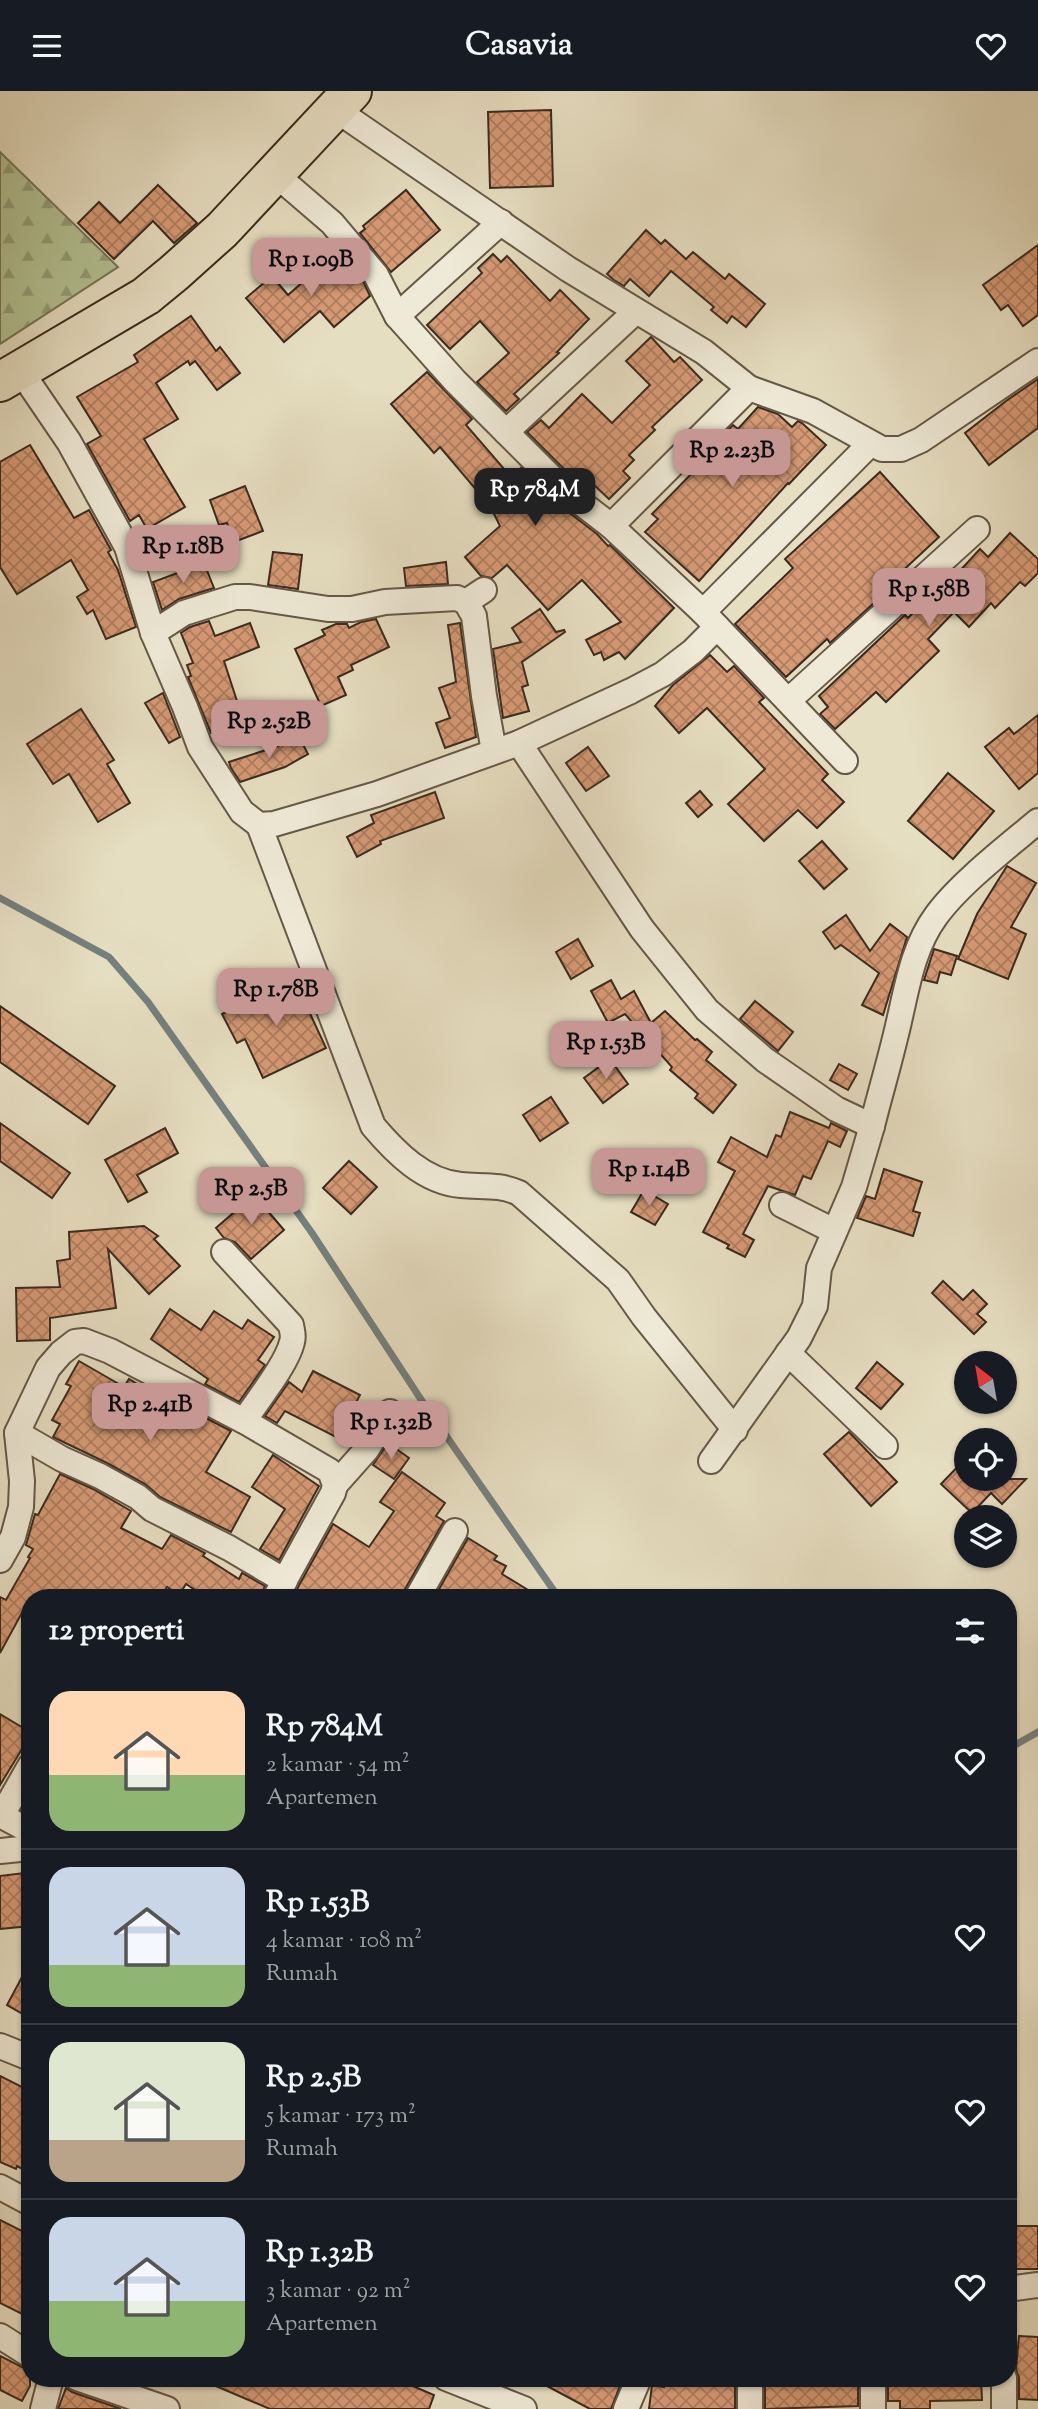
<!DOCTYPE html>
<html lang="id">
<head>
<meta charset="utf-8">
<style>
  :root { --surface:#171b24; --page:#20242c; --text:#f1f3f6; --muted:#9ea1a6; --line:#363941; --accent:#c59692 }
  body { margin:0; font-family:"Sorts Mill Goudy",serif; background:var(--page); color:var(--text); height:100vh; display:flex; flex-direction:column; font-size:26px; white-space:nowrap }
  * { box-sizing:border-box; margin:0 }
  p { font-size:23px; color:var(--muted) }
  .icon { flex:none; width:38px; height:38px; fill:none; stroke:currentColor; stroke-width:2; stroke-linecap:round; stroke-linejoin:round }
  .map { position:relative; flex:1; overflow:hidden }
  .panel { position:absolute; left:21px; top:1498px; width:996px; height:798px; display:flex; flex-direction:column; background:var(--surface); border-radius:28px; box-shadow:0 2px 5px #0004 }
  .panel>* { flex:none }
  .needle { width:46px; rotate:329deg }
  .tools { position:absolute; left:954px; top:1260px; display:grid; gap:14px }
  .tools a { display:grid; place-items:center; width:63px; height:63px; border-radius:50%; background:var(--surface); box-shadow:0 2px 5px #0004; font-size:35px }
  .price { position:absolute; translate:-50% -60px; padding:0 16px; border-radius:14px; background:var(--accent); color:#111; font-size:23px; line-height:46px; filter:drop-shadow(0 2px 4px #0008) }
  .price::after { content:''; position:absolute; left:50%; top:42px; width:21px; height:16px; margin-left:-10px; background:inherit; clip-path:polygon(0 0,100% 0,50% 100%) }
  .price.on { background:#222; color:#fff }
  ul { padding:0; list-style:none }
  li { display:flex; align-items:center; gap:21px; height:175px; padding:0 28px }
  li+li { border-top:2px solid var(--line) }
  li span { display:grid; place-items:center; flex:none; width:196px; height:140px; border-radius:21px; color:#555 }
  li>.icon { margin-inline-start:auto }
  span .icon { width:84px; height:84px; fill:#fffc; stroke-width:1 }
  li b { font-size:30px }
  h2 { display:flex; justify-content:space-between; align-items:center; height:84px; padding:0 28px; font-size:30px }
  header { display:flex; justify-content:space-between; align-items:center; height:91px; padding:0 28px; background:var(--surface); font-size:32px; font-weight:800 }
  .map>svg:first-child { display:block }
  .forest { fill:url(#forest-firs); stroke:#777659; stroke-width:2 }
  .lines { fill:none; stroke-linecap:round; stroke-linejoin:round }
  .stream { stroke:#75807e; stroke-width:7 }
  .building { fill:url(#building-cross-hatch); stroke:#3b2b1e; stroke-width:2 }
  .street-casing { stroke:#665847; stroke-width:28 }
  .highway-casing { stroke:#3b2b1e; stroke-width:42 }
  .street { stroke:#efead7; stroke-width:24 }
  .highway { stroke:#e6dec1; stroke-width:38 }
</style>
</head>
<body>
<header><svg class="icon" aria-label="menu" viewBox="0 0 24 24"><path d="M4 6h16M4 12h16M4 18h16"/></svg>Casavia<svg class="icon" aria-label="heart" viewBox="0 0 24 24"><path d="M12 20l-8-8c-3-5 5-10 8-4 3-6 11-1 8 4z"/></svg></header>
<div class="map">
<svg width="1038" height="2318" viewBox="0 0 1038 2318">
  <defs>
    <pattern id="forest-firs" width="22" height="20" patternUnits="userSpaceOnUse" patternTransform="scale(1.75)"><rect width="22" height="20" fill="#b3c294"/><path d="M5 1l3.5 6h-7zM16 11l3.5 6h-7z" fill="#939e78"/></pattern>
    <pattern id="building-cross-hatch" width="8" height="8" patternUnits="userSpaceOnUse" patternTransform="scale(1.75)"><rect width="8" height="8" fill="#d69a75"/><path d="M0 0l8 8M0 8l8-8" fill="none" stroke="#af7e5f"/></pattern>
  </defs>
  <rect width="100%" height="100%" fill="#e6dec1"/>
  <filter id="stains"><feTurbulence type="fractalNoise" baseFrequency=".00286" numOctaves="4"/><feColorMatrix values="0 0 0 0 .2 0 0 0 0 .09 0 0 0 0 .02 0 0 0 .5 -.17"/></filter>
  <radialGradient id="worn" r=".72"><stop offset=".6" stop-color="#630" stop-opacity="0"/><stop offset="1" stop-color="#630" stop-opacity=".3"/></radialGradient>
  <path class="forest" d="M0,61L118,176L0,253Z"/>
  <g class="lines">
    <g class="stream">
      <path d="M0,807L109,866L148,911L312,1142L424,1313L559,1507"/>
      <path d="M1008,1658L1038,1641"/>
    </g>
  </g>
  <g class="building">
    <path d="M551,19L553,95L490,97L488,21Z"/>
    <path d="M158,94L197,132L174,152L153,130L114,168L78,132L99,111L120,132Z"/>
    <path d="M406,99L440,139L391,181L360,142L365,138L363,135Z"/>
    <path d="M646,139L661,153L665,149L686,168L693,161L725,188L729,183L765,213L746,236L732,225L727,232L711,219L714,216L671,180L649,205L630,188L624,195L614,189L607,183Z"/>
    <path d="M1038,154V224L1023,235L1008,214L1001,219L983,194Z"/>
    <path d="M337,161L364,192L370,205L334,236L320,220L284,251L246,207L272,185L288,204Z"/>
    <path d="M493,163L501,171L507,165L550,210L560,199L589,228L557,261L559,262L514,303L519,308L506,320L477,291L509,262L480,230L450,258L427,234L482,182L478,177Z"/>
    <path d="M191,225L216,260L220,256L240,282L217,299L195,270L190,274L188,270L156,292L178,328L144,348L185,416L147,438L139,424L130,430L87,353L101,345L77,306L138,271L134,264Z"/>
    <path d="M651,246L674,271L680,266L702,289L652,336L655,339L629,364L634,369L623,380L630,387L609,408L594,394L589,399L573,387L527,341L541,329L549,337L582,303L612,332L650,294L626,270Z"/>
    <path d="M427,281L472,328L466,334L511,386L521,377L554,410L597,443L608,455L610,454L674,517L625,568L619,561L604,569L601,561L594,564L586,549L621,531L582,489L548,519L507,474L492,487L481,485L465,466L500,435L490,415L440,356L434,362L391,313Z"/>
    <path d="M1038,288V337L989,374L965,342L1006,310Z"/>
    <path d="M758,316L778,323L792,336L798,330L802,332L826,354L789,393L788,392L699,490L645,441L658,428L652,423L703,371L699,368L733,334L738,338Z"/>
    <path d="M30,354L74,427L89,419L111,459L108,461L118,479L136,536L106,548L93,519L87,523L77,506L88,499L71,469L17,503L0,476V371Z"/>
    <path d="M880,381L939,446L882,499L885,502L830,552L827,548L786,586L735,533L793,477L785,468Z"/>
    <path d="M245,395L263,440L234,451L227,432L219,434L210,409Z"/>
    <path d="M1010,442L1038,468V482L1025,495L1020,491L995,517L991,512L969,536L954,521L928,548L939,560L886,611L876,601L835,638L820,623L828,616L819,605L905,524L908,527L933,501L931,500L954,479L957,483L980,458L988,466Z"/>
    <path d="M273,461L302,464L298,498L268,494Z"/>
    <path d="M446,471L448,493L406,495L404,477Z"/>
    <path d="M204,472L214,497L179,508L162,519L153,491Z"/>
    <path d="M540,518L556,541L564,539L565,541L522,571L528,594L522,596L529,620L503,627L493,558L521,551L512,537Z"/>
    <path d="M376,528L389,556L351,574L353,579L338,586L346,604L321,615L295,558L325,544L322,539L336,533H347L349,537L361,531Z"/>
    <path d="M209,530L215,545L250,532L259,556L224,570L237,610L227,613L233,635L211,642L188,586L191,585L187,574L193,572L181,542L190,536Z"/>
    <path d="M460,532L476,646L445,657L436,632L450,627L439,597L456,591L448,534Z"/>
    <path d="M710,564L727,581L734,575L764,607L759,611L828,683L822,689L844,711L817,737L798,719L764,750L728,713L765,678L707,617L679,642L655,615L673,594Z"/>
    <path d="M163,602L180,646L169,652L145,612Z"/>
    <path d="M81,618L114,669L107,673L130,712L98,731L69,683L53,693L27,653Z"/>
    <path d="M1038,624V682L1019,698L985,656L1009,637L1014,643Z"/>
    <path d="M298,644L308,663L285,676L240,691L231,677L229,671L278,655Z"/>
    <path d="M588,656L609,685L586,700L566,672Z"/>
    <path d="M948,682L994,720L953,768L908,730Z"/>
    <path d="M700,700L712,714L698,726L686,712Z"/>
    <path d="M435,701L444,727L380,750L381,753L357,766L347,746L374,732L371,724Z"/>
    <path d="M822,750L847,778L824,798L799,770Z"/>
    <path d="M1007,775L1036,792L1011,836L1026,843L1008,888L958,868L977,823Z"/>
    <path d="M846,824L870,860L890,833L907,846L883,924L862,914L879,882L841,854L835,858L823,841Z"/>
    <path d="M578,848L593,875L571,888L556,861Z"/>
    <path d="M934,858L957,865L951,884L940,881L937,892L924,889Z"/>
    <path d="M295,886L310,915L307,916L326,957L263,987L245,948L237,952L222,923Z"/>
    <path d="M611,889L621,908L634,900L651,932L665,920L695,949L697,948L712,961L706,969L736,994L713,1022L695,1007L698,1003L670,979L672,976L625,923L608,932L591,900Z"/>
    <path d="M755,910L793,941L778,960L740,928Z"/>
    <path d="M0,915L115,995L88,1033L0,971Z"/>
    <path d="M610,968L628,993L603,1012L584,987Z"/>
    <path d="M839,973L857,983L848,999L830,989Z"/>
    <path d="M551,1006L568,1032L540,1050L523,1024Z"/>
    <path d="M790,1021L829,1037L831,1032L847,1040L840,1056L828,1050L811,1088L803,1085L795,1104L768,1095L743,1143L754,1149L745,1166L727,1157L729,1154L703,1141L735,1080L718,1071L731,1046L767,1066L776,1044L781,1046Z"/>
    <path d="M0,1032L70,1082L52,1107L0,1070Z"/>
    <path d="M165,1037L178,1062L137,1084L147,1101L128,1111L105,1069Z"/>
    <path d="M349,1070L377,1096L351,1123L323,1097Z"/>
    <path d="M884,1078L922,1091L913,1120L920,1122L913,1145L857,1127L866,1105L875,1108Z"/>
    <path d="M644,1099L668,1113L655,1134L631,1121Z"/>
    <path d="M254,1104L284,1139L251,1168L235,1151L224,1147L216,1137Z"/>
    <path d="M144,1135L158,1145L154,1148L180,1175L149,1203L108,1158L116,1217L50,1227V1249L17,1250L16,1197L60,1196L57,1170L70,1168L69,1141Z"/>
    <path d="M943,1190L963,1209L973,1199L987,1213L977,1223L986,1231L974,1243L932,1202Z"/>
    <path d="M170,1218L201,1239L214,1220L242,1238L248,1229L274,1246L258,1269L265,1274L239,1311L205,1293L208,1288L151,1248Z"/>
    <path d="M79,1270L124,1296L129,1288L153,1303L154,1300L231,1340L206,1381L250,1406L231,1441L160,1406L145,1393L107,1372L53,1346L60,1333L52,1329L71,1295L66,1293Z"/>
    <path d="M877,1271L903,1293L881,1318L856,1297Z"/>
    <path d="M313,1280L360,1304L338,1347L285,1320L277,1332L265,1325L289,1291L302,1301Z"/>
    <path d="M849,1341L897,1391L871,1415L824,1363Z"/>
    <path d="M388,1352L409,1367L394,1388L373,1374Z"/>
    <path d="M273,1364L319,1395L279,1469L260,1458L285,1418L252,1396Z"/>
    <path d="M966,1367V1388H1026L1002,1413L991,1402L972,1422L941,1393Z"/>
    <path d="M402,1381L445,1412L436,1425L444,1430L404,1500L402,1507H292L333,1433L369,1456L394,1420L380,1411Z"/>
    <path d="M60,1383L93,1398L131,1420L121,1437L162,1458L171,1444L205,1462L203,1465L239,1488L242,1482L265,1495L260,1507H207L186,1493L179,1504L167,1496L160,1507H30L0,1562V1506L6,1509L30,1467L28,1466L33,1458L26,1454L35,1423L38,1424Z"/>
    <path d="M468,1447L497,1465L494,1469L506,1475L502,1483L541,1507H434Z"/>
    <path d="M0,1623L30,1641V1645L0,1694Z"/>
    <path d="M24,1782L25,1791H30V1835L0,1838V1785Z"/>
    <path d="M30,1871V1927L7,1914Z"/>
    <path d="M0,1985L30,2000V2082L17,2075L16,2078L0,2071Z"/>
    <path d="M0,2129L30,2144V2227L0,2212Z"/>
    <rect x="1008" y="2135" width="30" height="43"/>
    <path d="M1019,2245L1038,2246V2309L1019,2308V2287L1016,2278Z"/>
    <path d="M0,2265L30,2280V2295L22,2310L0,2299Z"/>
    <path d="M197,2287H394L434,2304L429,2318H270Z"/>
    <path d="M532,2287H623L611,2318H590Z"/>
    <path d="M666,2287H735V2318H649L652,2294L664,2296Z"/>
    <path d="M765,2287H858V2315L765,2318Z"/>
    <path d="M888,2287H981L982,2309L930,2310V2318H900V2310H888Z"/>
    <path d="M66,2297L72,2301L121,2318H58Z"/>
  </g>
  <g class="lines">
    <defs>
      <g id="street">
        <path d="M335,18L568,178L704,261L749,297L813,320L882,358H901L921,349L1038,270"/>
        <path d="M275,83L332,132L376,184L397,225L455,290L563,398L611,435L749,297"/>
        <path d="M397,225L501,131"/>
        <path d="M20,279L69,351L127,456L153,542L185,616L200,656L242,721L259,734L274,733L377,703L519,652L631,600L663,583L693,560L717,536"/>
        <path d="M506,341L636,220"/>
        <path d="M611,435L703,521L845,670"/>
        <path d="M466,511L484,499"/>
        <path d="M703,521L870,353"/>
        <path d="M153,542L184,522L235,506H250L328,518H352L385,511L457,507L466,511L474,525L484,605L494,660"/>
        <path d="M789,609L977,438"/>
        <path d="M519,652L642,838L707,919L765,969L836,1018L872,1035C881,999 892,963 900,926C908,891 914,855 936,825C959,793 1007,756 1038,730"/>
        <path d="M259,734L373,1035C395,1061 424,1091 461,1094C481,1096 500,1093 519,1102L618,1189L644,1226L735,1339"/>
        <path d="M782,1114L834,1140"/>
        <path d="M224,1161L291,1234C292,1240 294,1245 292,1251C287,1273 257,1310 244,1330"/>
        <path d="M788,1262L885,1355"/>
        <path d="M17,1342L62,1368L100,1385L138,1406L152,1418L229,1457L285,1490"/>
        <path d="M711,1370L799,1247L815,1215L819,1177L854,1096L872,1035"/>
        <path d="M335,1394L367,1358L390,1321"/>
        <path d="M0,1469L13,1446L21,1416L22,1390L17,1342L48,1277L61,1262L75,1251L84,1250L110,1260L244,1330L330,1380L335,1394L333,1402L275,1507"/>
        <path d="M417,1507L455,1440"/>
        <path d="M0,1724L30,1740"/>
        <path d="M2,1724L30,1675"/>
        <path d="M0,1760L30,1757"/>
        <path d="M0,1955L30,1967"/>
        <path d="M0,2096L30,2112"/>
        <path d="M1008,2198L1038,2194"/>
        <path d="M0,2245L30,2264"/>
        <path d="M77,2287L167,2318"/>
        <path d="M446,2287L524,2318"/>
        <path d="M43,2318L51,2287"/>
        <path d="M626,2318L639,2287"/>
        <path d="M750,2318V2287"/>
        <path d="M873,2318V2287"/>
        <path d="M1004,2318V2287"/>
      </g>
      <path id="highway" d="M0,291L146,205L174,182L222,139L352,0"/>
    </defs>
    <use href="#street" class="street-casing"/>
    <use href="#highway" class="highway-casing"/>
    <use href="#street" class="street"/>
    <use href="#highway" class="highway"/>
  </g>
  <rect width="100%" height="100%" filter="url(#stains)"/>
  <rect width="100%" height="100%" fill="url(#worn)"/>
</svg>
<div class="tools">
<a><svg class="needle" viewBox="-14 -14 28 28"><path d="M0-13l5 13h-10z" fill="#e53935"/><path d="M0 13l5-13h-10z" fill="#9ea1a6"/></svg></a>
<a><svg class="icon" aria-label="locate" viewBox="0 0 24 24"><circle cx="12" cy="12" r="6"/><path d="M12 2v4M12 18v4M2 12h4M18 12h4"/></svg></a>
<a><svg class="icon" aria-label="layers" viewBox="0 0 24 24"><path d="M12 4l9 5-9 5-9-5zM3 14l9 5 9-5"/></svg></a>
</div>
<b class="price" style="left:311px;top:207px">Rp 1.09B</b>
<b class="price" style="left:732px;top:398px">Rp 2.23B</b>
<b class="price on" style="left:535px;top:437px">Rp 784M</b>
<b class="price" style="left:183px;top:494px">Rp 1.18B</b>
<b class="price" style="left:929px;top:537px">Rp 1.58B</b>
<b class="price" style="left:269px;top:669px">Rp 2.52B</b>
<b class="price" style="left:276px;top:937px">Rp 1.78B</b>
<b class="price" style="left:606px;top:990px">Rp 1.53B</b>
<b class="price" style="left:649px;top:1117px">Rp 1.14B</b>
<b class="price" style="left:251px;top:1136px">Rp 2.5B</b>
<b class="price" style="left:150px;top:1352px">Rp 2.41B</b>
<b class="price" style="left:391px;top:1370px">Rp 1.32B</b>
<section class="panel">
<h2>12 properti<svg class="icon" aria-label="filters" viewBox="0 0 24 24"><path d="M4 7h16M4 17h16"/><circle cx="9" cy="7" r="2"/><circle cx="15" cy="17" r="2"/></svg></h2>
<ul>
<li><span style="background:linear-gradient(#ffd9b3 60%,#8fb573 0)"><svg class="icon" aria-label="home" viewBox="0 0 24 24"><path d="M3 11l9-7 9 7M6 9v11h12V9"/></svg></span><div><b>Rp 784M</b><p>2 kamar · 54 m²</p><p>Apartemen</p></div><svg class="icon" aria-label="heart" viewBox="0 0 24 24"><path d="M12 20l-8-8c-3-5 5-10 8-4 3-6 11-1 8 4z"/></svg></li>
<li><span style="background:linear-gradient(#c9d6e8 70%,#8fb573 0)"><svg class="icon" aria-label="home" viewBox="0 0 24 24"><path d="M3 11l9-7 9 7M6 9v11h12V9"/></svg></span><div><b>Rp 1.53B</b><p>4 kamar · 108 m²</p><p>Rumah</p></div><svg class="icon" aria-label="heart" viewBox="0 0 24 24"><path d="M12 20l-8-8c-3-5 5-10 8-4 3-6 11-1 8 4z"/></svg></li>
<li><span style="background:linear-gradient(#dfe7d0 70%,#b9a48a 0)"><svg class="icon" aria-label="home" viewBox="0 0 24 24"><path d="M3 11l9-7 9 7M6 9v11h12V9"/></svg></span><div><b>Rp 2.5B</b><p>5 kamar · 173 m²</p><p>Rumah</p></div><svg class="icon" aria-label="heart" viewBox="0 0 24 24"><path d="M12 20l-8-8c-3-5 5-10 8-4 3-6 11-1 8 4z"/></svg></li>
<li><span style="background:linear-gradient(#c9d6e8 60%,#8fb573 0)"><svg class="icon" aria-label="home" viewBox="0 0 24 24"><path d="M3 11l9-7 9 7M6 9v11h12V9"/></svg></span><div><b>Rp 1.32B</b><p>3 kamar · 92 m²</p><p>Apartemen</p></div><svg class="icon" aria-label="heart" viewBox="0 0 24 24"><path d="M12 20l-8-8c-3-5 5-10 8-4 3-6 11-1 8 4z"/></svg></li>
</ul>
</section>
</div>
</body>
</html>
